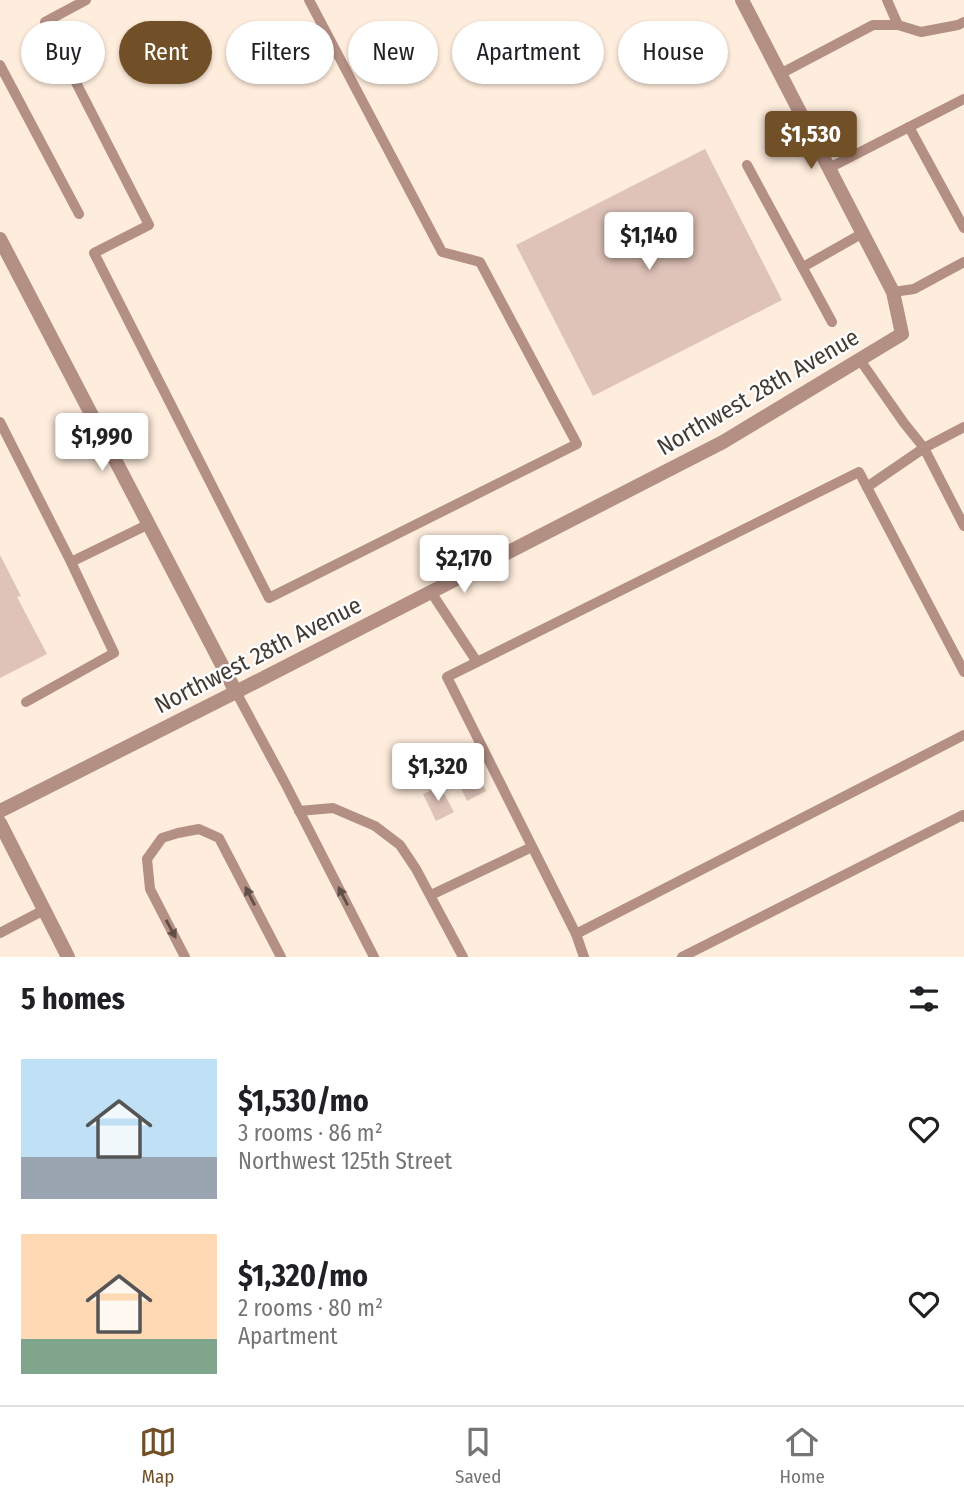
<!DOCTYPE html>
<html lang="en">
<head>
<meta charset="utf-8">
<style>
  :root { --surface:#fff; --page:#f2f2f2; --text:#202124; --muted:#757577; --line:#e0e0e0; --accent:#715027 }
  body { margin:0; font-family:"Fira Sans Condensed",sans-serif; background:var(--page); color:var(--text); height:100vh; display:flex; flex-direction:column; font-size:26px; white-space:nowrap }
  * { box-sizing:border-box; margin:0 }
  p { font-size:23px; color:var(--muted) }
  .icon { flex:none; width:38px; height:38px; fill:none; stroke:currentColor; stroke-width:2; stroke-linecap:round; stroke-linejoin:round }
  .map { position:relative; height:957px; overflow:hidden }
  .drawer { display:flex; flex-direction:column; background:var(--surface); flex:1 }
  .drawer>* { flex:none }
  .guide { position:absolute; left:21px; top:21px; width:922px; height:63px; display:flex; gap:14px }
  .price { position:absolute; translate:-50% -60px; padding:0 16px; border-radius:7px; background:#fff; color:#222; font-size:23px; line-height:46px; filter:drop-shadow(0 2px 4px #0008) }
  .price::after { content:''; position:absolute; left:50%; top:42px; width:21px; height:16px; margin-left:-10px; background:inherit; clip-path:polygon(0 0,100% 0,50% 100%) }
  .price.on { background:var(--accent); color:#fff }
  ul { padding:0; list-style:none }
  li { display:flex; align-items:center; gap:21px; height:175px; padding:0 21px }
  li span { display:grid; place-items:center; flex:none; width:196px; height:140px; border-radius:0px; color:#555 }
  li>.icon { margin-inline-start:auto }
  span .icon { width:84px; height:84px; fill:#fffc; stroke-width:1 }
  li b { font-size:30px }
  h2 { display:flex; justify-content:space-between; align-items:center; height:84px; padding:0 21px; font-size:30px }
  .chip { padding:0 24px; border-radius:32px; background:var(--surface); box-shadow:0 2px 5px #0004; font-size:24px; line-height:63px }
  .chip.on { background:var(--accent); color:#fff }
  .menu { display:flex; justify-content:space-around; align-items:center; height:98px; border-top:2px solid var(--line); background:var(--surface); font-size:19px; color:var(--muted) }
  .menu a { display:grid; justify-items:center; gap:4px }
  .menu .on { color:var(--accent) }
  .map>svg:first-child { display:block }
  .building { fill:#dfc3b9 }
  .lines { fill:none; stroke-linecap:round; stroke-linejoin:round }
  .service { stroke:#b38f84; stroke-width:10 }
  .minor { stroke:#b38f84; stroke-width:14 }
  .oneway { fill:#5f4f46 }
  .labels { text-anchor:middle; stroke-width:5; stroke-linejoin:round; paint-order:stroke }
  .street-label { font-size:24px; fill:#433a32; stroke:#fdfdfd }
</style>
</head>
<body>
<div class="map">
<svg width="964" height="957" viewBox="0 0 964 957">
  <rect width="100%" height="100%" fill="#feecdc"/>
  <g class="building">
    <path d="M705,149L782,300L593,396L516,245Z"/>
    <path d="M0,555L21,596L17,597L47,654L0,678Z"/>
    <path d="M478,774L486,791L467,801L459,784Z"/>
    <path d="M440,786L454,812L436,821L423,794Z"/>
  </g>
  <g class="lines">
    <g class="service">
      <path d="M86,0L45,22L149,225L94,253L269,598L577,444L480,262L442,252L309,0"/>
      <path d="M887,0L898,25"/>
      <path d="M0,65L79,214"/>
      <path d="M780,74L873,25H898L921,32L958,25L964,22"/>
      <path d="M909,127L964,228"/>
      <path d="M747,165L832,322"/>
      <path d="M829,168L964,99"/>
      <path d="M803,267L863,233"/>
      <path d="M893,292L914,289L964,262"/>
      <path d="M860,360L904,423L924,448L867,487"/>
      <path d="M0,422L71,562"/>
      <path d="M964,427L924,448L964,526"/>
      <path d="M431,592L477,662"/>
      <path d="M964,672L859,472L447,677L576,934L964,735"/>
      <path d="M236,692L285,783L374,957"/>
      <path d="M26,702L114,653L71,562L149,524"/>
      <path d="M299,811L333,808L375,826L400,845L416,869L463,957"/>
      <path d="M431,895L532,847"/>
      <path d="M0,933L44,910"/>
      <path d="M576,934L584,957"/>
      <path d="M185,957L150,889L147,859L162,838L178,833L199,829L219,838L281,957"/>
      <path d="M682,957L963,815L964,817"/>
    </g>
    <g class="minor">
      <path d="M0,239L236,692"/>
      <path d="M0,811L236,692L723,442L902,334L893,292L742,0"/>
      <path d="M0,823L68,957"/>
    </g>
  </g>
  <defs><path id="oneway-solid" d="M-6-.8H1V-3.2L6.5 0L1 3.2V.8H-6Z" transform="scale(1.75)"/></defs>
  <g class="oneway">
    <use href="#oneway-solid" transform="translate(250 896) rotate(-117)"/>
    <use href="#oneway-solid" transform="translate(343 896) rotate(-117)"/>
    <use href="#oneway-solid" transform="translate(171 929) rotate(62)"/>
  </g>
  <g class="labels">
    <g class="street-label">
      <text transform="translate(758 392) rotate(-30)" y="8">Northwest 28th Avenue</text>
      <text transform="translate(258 655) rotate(-27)" y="8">Northwest 28th Avenue</text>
    </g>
  </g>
</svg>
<b class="price on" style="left:811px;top:171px">$1,530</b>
<b class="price" style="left:649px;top:272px">$1,140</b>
<b class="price" style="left:102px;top:473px">$1,990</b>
<b class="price" style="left:464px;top:595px">$2,170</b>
<b class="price" style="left:438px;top:803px">$1,320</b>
<div class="guide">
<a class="chip">Buy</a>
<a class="chip on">Rent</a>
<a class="chip">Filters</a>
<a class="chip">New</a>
<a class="chip">Apartment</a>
<a class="chip">House</a>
</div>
</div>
<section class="drawer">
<h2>5 homes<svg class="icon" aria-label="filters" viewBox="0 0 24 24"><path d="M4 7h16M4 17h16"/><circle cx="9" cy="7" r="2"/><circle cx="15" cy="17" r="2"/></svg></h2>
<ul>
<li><span style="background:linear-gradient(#bfe0f5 70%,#9aa5b1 0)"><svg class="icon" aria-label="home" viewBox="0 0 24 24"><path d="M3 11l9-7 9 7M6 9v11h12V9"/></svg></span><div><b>$1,530/mo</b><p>3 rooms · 86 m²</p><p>Northwest 125th Street</p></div><svg class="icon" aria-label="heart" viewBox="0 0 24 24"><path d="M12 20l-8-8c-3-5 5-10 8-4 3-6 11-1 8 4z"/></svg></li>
<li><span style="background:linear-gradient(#ffd9b3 75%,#7fa58c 0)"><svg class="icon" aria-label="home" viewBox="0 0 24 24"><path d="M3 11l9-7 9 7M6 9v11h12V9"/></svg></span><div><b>$1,320/mo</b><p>2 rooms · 80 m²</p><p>Apartment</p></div><svg class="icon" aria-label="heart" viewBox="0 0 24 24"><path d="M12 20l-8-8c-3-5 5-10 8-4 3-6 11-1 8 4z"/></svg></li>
</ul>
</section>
<nav class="menu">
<a class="on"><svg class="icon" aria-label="map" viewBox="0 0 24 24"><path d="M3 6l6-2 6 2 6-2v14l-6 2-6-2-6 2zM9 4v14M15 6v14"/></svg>Map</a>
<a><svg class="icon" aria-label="saved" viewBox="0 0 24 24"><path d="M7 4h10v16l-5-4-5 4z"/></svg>Saved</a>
<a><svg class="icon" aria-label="home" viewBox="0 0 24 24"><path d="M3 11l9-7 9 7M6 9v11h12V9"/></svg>Home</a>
</nav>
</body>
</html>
